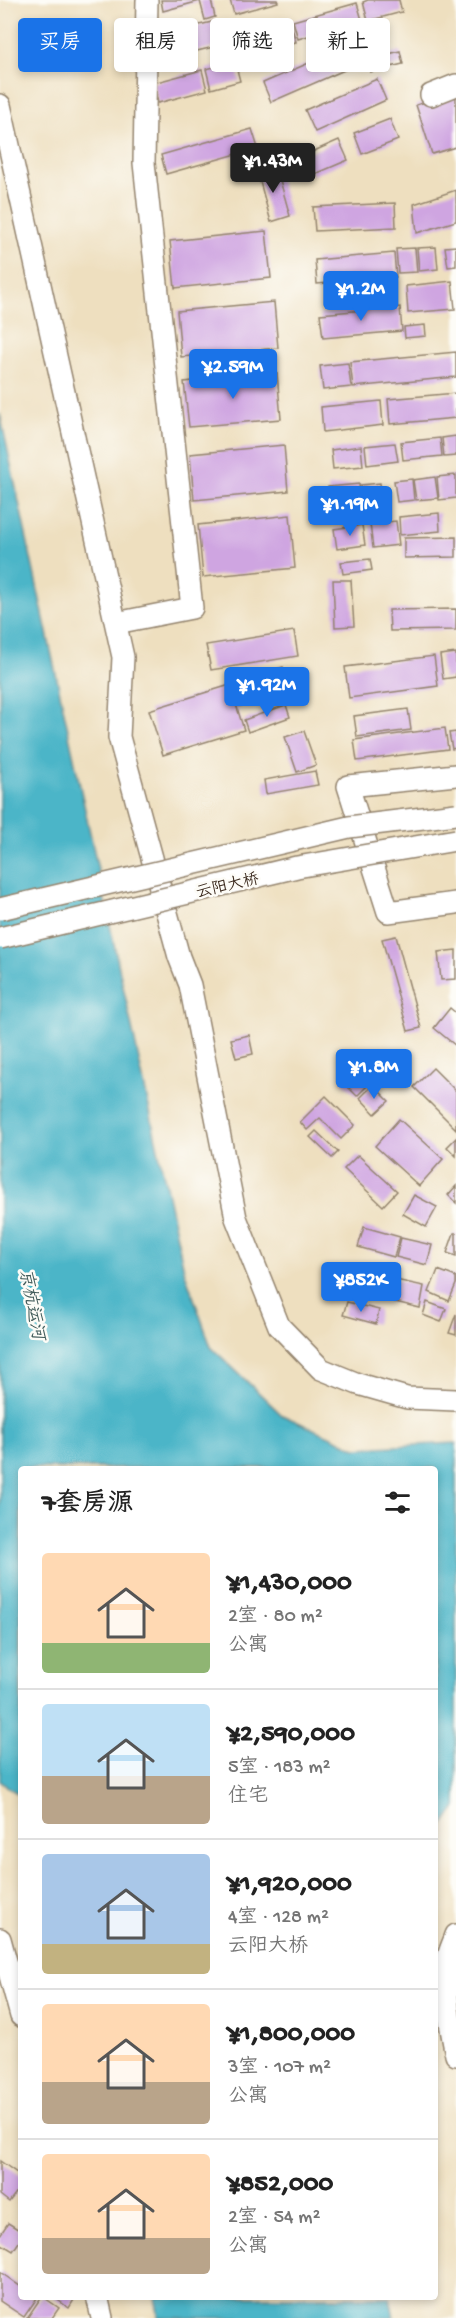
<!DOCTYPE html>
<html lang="zh">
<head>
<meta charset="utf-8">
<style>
  :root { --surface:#fff; --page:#f2f2f2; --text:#222; --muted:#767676; --line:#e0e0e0; --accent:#1a73e8 }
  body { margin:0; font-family:"Gochi Hand","LXGW WenKai TC",sans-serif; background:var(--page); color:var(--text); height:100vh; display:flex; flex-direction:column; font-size:22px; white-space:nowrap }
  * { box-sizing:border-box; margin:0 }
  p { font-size:20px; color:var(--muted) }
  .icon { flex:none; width:33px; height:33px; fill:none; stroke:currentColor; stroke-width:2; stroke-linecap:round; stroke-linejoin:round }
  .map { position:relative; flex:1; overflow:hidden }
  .sheet { position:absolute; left:18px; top:1466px; width:420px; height:834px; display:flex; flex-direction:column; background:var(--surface); border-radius:6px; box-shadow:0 3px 9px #0003 }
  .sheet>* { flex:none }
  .banner { position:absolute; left:18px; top:18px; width:420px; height:54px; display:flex; gap:12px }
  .price { position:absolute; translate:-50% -51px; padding:0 14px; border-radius:6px; background:var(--accent); color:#fff; font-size:20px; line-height:39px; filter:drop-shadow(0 2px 3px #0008) }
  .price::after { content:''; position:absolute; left:50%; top:36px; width:18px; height:14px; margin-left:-9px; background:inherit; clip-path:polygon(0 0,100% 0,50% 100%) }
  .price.on { background:#222; color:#fff }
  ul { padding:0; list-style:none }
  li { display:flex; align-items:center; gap:18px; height:150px; padding:0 24px }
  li+li { border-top:2px solid var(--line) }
  li span { display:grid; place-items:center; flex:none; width:168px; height:120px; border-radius:6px; color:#555 }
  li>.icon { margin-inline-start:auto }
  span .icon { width:72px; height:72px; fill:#fffc; stroke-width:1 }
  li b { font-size:26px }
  h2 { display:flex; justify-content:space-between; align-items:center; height:72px; padding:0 24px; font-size:26px }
  .chip { padding:0 21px; border-radius:6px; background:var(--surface); box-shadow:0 3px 9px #0003; font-size:21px; line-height:54px }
  .chip.on { background:var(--accent); color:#fff }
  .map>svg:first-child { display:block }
  .water { fill:#4bb5c8; stroke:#437073; stroke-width:1.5 }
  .building { fill:#cfa5e1 }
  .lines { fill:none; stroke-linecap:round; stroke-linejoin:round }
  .minor-casing { stroke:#94846e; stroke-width:24 }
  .minor { stroke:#fff; stroke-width:21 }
  .minor-bridge-casing { stroke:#94846e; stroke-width:24; stroke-linecap:butt }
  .minor-bridge { stroke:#fff; stroke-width:21 }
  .labels { text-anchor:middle; stroke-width:5; stroke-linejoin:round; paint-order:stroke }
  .street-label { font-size:16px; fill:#3b2a1e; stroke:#fdfcf7 }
  .water-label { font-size:18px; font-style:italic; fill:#415b5a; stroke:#fdfcf7 }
</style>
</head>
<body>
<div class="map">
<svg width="456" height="2318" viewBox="0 0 456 2318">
  <rect width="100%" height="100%" fill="#fdfcf7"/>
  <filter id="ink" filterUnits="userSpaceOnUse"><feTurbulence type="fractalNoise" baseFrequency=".0167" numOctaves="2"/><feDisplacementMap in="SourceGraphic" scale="12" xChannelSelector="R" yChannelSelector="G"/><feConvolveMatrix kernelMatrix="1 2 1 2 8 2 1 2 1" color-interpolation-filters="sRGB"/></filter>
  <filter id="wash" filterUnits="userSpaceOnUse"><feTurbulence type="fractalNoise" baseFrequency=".008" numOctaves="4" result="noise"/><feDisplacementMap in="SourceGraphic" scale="24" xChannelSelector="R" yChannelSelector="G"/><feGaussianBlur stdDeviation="1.35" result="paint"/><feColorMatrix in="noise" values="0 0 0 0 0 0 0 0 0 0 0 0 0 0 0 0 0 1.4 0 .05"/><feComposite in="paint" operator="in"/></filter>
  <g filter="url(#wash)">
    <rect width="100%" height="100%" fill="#eedfbf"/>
    <g class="water">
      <path d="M0,414L184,1270L211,1347L282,1415L356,1448L456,1443V1807L435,1837V1468H21V1796L0,1781Z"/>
      <path d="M155,2297H390L394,2318H159Z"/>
    </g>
    <g id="blocks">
      <g class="building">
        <path d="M161,0H211L215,17L205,20L200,1L163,11Z"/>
        <path d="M230,0H277L278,2L234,14Z"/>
        <path d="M368,0H399L402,12L368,21L363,2Z"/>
        <path d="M357,3L362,20L298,39L293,21Z"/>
        <path d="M216,21L222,45L172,57L166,33Z"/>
        <path d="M290,21L296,42L266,50L260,30Z"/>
        <path d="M258,30L264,51L240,57L234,37Z"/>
        <path d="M341,49L349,68L271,102L263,83Z"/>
        <path d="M400,51L403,64L370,72L366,60Z"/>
        <path d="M235,62L240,81L211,89L206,69Z"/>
        <path d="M202,70L207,90L158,103L153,83Z"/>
        <path d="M377,79L386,100L315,132L305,110Z"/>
        <path d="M456,92V147L432,154L416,105Z"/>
        <path d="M390,119L398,140L362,154L354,133Z"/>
        <path d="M252,129L258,148L166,174L161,155Z"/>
        <path d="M339,140L348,160L313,175L305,155Z"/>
        <path d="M276,166L290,216L271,222L257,171Z"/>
        <path d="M456,190V221L417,233L414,204Z"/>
        <path d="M395,203L396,227L315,231L313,207Z"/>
        <path d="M266,231L271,278L175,288L170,241Z"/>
        <path d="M456,246V266L448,267L445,247Z"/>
        <path d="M436,247L438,269L419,271L417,248Z"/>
        <path d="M415,248L417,272L398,273L396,249Z"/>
        <path d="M394,253L396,277L317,284L315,260Z"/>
        <path d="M452,281L455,309L408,313L406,286Z"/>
        <path d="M274,302L278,348L181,357L177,311Z"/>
        <path d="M400,307L402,331L323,338L320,314Z"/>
        <path d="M425,325L426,336L405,338L404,327Z"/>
        <path d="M456,352V377L353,387L350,362Z"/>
        <path d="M348,363L351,387L323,390L320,366Z"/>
        <path d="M277,373L281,419L189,427L184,382Z"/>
        <path d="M456,393V418L390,424L388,399Z"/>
        <path d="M381,401L383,425L323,432L321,407Z"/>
        <path d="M456,436V456L444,457L442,438Z"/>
        <path d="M440,438L442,456L403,460L401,442Z"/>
        <path d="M395,443L398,461L367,465L365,446Z"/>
        <path d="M284,445L288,491L194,500L190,454Z"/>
        <path d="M361,446L363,466L333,469L331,450Z"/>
        <path d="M456,475V498L439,500L437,477Z"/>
        <path d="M435,477L438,498L416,500L413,480Z"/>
        <path d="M412,479L414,500L397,502L394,481Z"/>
        <path d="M380,483L383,504L363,506L361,485Z"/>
        <path d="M359,484L361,507L331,510L328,487Z"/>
        <path d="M439,513L440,531L400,535L399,517Z"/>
        <path d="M290,515L295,568L203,577L198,525Z"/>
        <path d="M396,521L399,545L373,548L370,524Z"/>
        <path d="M362,525L365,545L337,549L334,529Z"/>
        <path d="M456,537V557L404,558V538Z"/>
        <path d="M370,559L372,570L343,574L341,562Z"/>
        <path d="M333,580H351L354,626L335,627Z"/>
        <path d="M456,609V630L390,631L389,610Z"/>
        <path d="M294,631L298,656L211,670L206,645Z"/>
        <path d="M456,653V677L443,679L440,655Z"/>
        <path d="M434,656L438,686L349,698L345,667Z"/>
        <path d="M283,667L291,689L240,706L232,683Z"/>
        <path d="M230,685L244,730L163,755L149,710Z"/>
        <path d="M286,705L290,717L248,732L244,720Z"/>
        <path d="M408,709L411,730L357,737L354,716Z"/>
        <path d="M445,728L448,749L357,761L354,740Z"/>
        <path d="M304,731L316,765L297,772L285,737Z"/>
        <path d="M456,732V748L452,749L449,733Z"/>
        <path d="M315,771L318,785L266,794L264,780Z"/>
        <path d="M396,936L421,1028L408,1031L382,939Z"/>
        <path d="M456,950V979L441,980L438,952Z"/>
        <path d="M450,1008L456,1013V1046L434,1028Z"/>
        <path d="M249,1035L253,1054L236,1058L231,1039Z"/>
        <path d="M354,1067L370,1083L357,1096L341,1080Z"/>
        <path d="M433,1068L456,1091V1129L414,1087Z"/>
        <path d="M373,1085L389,1101L375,1114L360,1098Z"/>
        <path d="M326,1096L355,1125L341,1139L320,1118L307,1130L300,1122Z"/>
        <path d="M399,1119L443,1159L419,1186L375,1146Z"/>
        <path d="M316,1131L338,1152L332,1158L310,1137Z"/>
        <path d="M456,1138V1156L447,1147Z"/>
        <path d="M358,1155L397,1191L383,1206L344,1169Z"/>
        <path d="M456,1186V1203L448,1195Z"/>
        <path d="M414,1195L437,1207L426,1227L403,1214Z"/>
        <path d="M364,1227L400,1237L394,1257L358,1247Z"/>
        <path d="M454,1233H456V1256L447,1253Z"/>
        <path d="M401,1238L432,1245L427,1265L396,1257Z"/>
        <path d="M354,1270L387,1277L382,1300L349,1292Z"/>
        <path d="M438,1270L456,1277V1284L449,1301L429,1292Z"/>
        <path d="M391,1279L424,1286L420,1308L387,1300Z"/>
        <path d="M347,1302L379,1310L376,1324L343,1315Z"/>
        <path d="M427,1302L446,1309L441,1322L423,1315Z"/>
        <path d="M456,1314V1335L449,1333Z"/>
        <path d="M0,2161L21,2176V2186L9,2202L0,2195Z"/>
        <path d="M8,2223L21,2231V2239L13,2251L0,2243V2235Z"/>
        <path d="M0,2272L21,2287V2296L37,2298L24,2317L0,2301Z"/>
        <path d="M42,2296L59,2308L52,2318H27Z"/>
        <path d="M52,2296H73L75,2298L69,2308Z"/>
      </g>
    </g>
  </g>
  <g filter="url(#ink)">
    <use href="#blocks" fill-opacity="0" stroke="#94846e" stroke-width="1.5"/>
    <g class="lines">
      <defs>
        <g id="minor">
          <path d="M431,95L456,85"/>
          <path d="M0,105L123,657L119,737L179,957L190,985L236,1218L279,1326L321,1369L358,1384L407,1398L456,1400"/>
          <path d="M116,623L192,608L144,163L147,0"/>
          <path d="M456,775L348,786L388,912L456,903"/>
          <path d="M456,1935C453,1944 448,1953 447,1962C444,1993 450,2025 456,2055"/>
          <path d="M0,1939L21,2016"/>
          <path d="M97,2296L102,2318"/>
        </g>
      </defs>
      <use href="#minor" class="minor-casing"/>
      <use href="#minor" class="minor"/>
      <defs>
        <g id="minor-bridge">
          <path d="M0,909L349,827L456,814"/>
          <path d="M0,938L297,867L456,840"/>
        </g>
      </defs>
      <use href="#minor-bridge" class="minor-bridge-casing"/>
      <use href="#minor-bridge" class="minor-bridge"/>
    </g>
  </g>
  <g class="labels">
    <g class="street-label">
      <text transform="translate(227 884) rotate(-13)" y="6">云阳大桥</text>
    </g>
    <g class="water-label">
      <text transform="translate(33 1304) rotate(79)" y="6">京杭运河</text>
    </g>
  </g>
</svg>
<b class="price on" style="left:273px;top:194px">¥1.43M</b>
<b class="price" style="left:361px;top:322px">¥1.2M</b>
<b class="price" style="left:233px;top:400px">¥2.59M</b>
<b class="price" style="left:350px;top:537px">¥1.19M</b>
<b class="price" style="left:267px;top:718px">¥1.92M</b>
<b class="price" style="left:374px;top:1100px">¥1.8M</b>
<b class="price" style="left:361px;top:1313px">¥852K</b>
<div class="banner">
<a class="chip on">买房</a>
<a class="chip">租房</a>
<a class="chip">筛选</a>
<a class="chip">新上</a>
</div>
<section class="sheet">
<h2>7套房源<svg class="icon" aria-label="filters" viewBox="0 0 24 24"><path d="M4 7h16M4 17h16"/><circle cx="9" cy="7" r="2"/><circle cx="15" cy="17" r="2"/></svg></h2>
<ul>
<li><span style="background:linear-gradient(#ffd9b3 75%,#8fb573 0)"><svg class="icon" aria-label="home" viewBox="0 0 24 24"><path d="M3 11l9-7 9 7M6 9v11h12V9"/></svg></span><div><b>¥1,430,000</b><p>2室 · 80 m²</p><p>公寓</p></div></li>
<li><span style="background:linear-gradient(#bfe0f5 60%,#b9a48a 0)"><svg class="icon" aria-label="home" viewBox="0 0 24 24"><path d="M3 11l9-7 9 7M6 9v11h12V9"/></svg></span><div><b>¥2,590,000</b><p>5室 · 183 m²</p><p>住宅</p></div></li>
<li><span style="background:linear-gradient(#a9c7e8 75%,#c2b280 0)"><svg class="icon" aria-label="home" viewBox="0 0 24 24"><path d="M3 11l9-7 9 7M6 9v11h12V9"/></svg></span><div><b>¥1,920,000</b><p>4室 · 128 m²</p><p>云阳大桥</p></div></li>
<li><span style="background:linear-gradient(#ffd9b3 65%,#b9a48a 0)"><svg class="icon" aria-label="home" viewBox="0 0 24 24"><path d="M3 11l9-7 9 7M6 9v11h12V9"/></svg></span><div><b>¥1,800,000</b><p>3室 · 107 m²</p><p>公寓</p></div></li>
<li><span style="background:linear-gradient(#ffd9b3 70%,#b9a48a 0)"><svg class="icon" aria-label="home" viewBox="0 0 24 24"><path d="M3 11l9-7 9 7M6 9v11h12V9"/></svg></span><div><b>¥852,000</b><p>2室 · 54 m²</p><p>公寓</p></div></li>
</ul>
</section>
</div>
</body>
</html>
